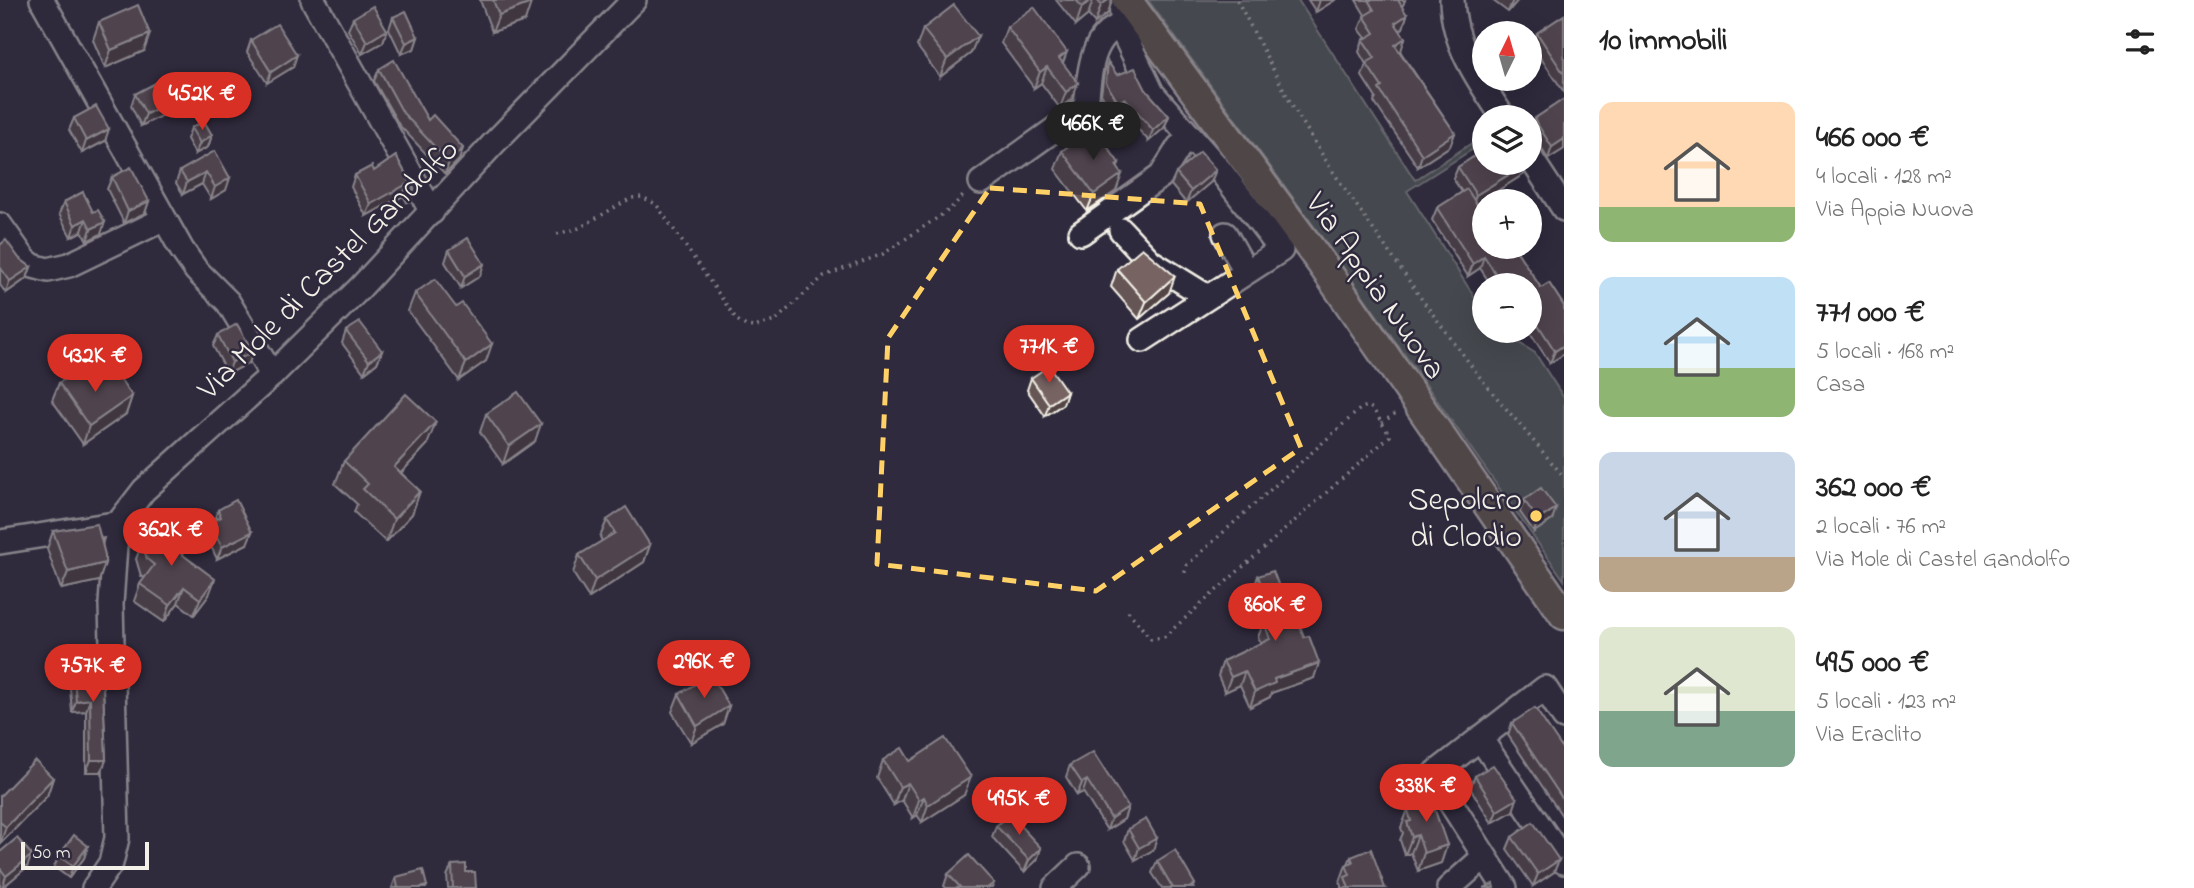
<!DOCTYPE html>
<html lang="it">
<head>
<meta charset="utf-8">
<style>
  :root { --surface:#fff; --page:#f2f2f2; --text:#222; --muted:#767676; --accent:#d93025 }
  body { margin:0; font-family:"Indie Flower",sans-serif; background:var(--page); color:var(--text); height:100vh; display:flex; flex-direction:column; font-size:26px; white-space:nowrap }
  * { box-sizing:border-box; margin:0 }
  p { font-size:23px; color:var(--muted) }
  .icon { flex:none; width:38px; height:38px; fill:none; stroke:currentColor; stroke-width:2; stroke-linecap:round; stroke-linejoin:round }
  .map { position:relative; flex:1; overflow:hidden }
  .drawer { display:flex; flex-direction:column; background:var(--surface); width:630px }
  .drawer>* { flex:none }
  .needle { width:46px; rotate:5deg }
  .tools { position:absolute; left:1472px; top:21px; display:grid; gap:14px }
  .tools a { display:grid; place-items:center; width:70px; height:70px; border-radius:50%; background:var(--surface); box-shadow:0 7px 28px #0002; font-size:35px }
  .scale { position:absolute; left:21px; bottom:18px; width:128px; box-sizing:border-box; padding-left:7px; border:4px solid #f4f1e8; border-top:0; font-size:19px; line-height:24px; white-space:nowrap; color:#f4f1e8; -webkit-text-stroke:5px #2f2a3d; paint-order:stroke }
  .price { position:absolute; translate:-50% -60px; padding:0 16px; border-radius:24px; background:var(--accent); color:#fff; font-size:23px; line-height:46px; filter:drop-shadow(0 2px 4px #0008) }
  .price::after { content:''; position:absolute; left:50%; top:42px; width:21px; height:16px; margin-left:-10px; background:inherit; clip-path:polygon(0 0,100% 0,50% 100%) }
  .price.current { background:#222; color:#fff }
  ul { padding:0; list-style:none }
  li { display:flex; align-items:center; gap:21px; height:175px; padding:0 35px }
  li span { display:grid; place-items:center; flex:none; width:196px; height:140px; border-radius:14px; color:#555 }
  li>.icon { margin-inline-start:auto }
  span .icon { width:84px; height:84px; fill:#fffc; stroke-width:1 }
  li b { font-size:30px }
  h2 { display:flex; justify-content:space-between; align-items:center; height:84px; padding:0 35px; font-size:30px }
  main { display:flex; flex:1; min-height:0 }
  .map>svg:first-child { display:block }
  .green { fill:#5e6f66; stroke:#a9b0a7; stroke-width:2 }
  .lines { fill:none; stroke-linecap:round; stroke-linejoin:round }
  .minor-casing { stroke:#f4f1e8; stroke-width:28 }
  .major-casing { stroke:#f4f1e8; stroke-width:33 }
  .path { stroke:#f4f1e8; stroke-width:3.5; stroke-dasharray:2 5; stroke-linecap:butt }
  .minor { stroke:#2f2a3d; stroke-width:23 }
  .major { stroke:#776954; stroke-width:28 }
  .wall { fill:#655554; stroke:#f4f1e8; stroke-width:2 }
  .shaded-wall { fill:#534545; stroke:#f4f1e8; stroke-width:2 }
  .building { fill:#766362; stroke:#f4f1e8; stroke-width:2 }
  .marked { fill:none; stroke:#ffd166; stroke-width:5; stroke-dasharray:14 9; stroke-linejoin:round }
  .poi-dot { fill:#ffd166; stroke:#2f2a3d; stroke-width:2.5 }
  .labels { text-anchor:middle; stroke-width:5; stroke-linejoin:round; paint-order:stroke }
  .street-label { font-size:32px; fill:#f4f1e8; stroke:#2f2a3d }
  .poi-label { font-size:32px; fill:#f4f1e8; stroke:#2f2a3d; text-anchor:end }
</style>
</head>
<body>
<main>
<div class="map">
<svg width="1564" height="888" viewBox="0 0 1564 888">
  <rect width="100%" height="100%" fill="#2f2a3d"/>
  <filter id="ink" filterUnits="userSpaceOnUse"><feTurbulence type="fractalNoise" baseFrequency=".0143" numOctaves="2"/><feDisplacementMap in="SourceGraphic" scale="14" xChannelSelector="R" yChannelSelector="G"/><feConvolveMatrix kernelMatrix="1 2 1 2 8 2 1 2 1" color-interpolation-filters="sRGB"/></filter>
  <g filter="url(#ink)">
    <path class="green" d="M1148,0H1298L1415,180L1484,135V142L1407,191L1484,312V331H1500L1535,353L1564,398V580L1313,225Z"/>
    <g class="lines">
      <defs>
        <g id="minor">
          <path d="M42,0L182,250L196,270L228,302L272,375"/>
          <path d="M313,0L432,212"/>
          <path d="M1121,0L1123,32L1152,93L1219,169L1281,250L1142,340"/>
          <path d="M1452,0C1453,45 1479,81 1503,117"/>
          <path d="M1530,157L1564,209"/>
          <path d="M981,182L1086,107C1089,79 1089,35 1122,25"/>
          <path d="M0,225L24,259L33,266L48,270L69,265L164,219"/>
          <path d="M1121,230L1151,262L1206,296"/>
          <path d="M1081,233L1161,176L1179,147L1191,139"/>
          <path d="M1225,234L1246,271"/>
          <path d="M0,542L120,523"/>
          <path d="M1480,738L1564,862"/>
          <path d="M94,888L111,863L117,838L111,604L115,545L123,517L144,490L272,375L360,288L494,143L634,0"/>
          <path d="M1055,888L1078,866"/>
          <path d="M1449,888L1484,857"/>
          <path d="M1505,888L1433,775L1545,688L1564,717"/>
        </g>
        <path id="major" d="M1127,0L1321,263L1564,615"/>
      </defs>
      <use href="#minor" class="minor-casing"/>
      <use href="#major" class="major-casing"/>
      <g class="path">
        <path d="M1237,0L1288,98L1329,166L1423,301L1482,380L1564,477"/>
        <path d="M557,234L579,228L631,198L642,197L656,204L737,320L746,326L754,327L775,321L824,276L883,254L949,210L966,193"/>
        <path d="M1382,423L1396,413"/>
        <path d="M1128,611L1151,639L1164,637L1390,436L1373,409L1367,406L1360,409L1187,565L1184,575"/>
      </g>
      <use href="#minor" class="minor"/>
      <use href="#major" class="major"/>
    </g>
    <g class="wall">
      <path d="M480,0H530L525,21L492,32Z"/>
      <path d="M1056,0H1112L1108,13L1095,23L1088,15L1076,25Z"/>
      <path d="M1308,0H1335L1316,12Z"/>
      <path d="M1356,0H1405L1403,5L1401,6L1407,15L1403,28L1400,30L1405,38L1400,51L1455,133L1450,146L1418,167L1374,102L1376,98L1362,76L1366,64L1359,52L1363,40L1366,38L1359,29L1365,15Z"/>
      <path d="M1492,0H1518L1508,12Z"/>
      <path d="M1564,15V92L1532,45L1537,33Z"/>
      <path d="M393,17L418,37L414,49L401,54L389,29Z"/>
      <path d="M353,18L387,30L383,42L362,54L348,30Z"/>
      <path d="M99,22L144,51L105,68L93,40Z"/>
      <path d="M1007,27L1063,64L1072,99L1060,108L1041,83L1034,88L1001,43Z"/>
      <path d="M923,29L971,53L940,77L917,46Z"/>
      <path d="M251,40L293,67L267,83L247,52Z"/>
      <path d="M1108,62L1117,75L1146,90L1169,116L1164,128L1149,141L1120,110L1113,114L1101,94L1104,73Z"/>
      <path d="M379,69L428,120L463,148L459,160L445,174L399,125L374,81Z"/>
      <path d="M135,94L170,102L165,114L141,126L131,106Z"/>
      <path d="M1564,99V149L1548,159L1530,130L1534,119Z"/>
      <path d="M74,118L105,141L82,153L69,130Z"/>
      <path d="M191,128L212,135L208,147L195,154L187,139Z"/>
      <path d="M1097,141L1119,163L1117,167L1116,191L1087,211L1055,169L1062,151Z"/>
      <path d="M1484,150V163H1528L1524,174L1476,204L1484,216V247H1514L1541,288L1549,283L1564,306V354L1550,363L1529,331L1530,285H1491L1480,268L1468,276L1432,220L1437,208L1462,192L1453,179L1458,167Z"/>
      <path d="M215,151L226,190L211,199L202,184L183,194L176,183L180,171Z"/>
      <path d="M396,156L414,189L410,201L407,202L403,196L366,216L351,187L355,175L374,171Z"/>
      <path d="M1176,173L1211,182L1186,203L1171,185Z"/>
      <path d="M112,177L149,201L145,213L124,223L107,189Z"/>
      <path d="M83,192L101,234L87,241L82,231L71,237L59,214L64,202Z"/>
      <path d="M0,245L31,267L27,278L6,293L0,285Z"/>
      <path d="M449,250L480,276L461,288L445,262Z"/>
      <path d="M1117,269L1169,293L1139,319L1111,287Z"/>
      <path d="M415,293L486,361L459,380L408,311Z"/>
      <path d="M346,331L382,351L377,363L364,373L342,343Z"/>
      <path d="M218,335L253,352L249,363L228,374L213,346Z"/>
      <path d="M103,378L132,396L126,414L83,444L52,400L59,383L87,381Z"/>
      <path d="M1031,378L1067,392L1063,404L1045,416L1027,390Z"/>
      <path d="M486,414L535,441L503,464L480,432Z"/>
      <path d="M427,445L401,473L420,491L412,514L386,542L354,512L357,504L335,484L344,461Z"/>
      <path d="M1524,500L1552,520L1534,532L1520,512Z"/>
      <path d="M218,510L247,544L217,559L205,534L209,523L214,520Z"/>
      <path d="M607,520L650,545L644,562L589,598L573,573L579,555L602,541L600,537Z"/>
      <path d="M53,531L105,563L99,581L61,589L47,549Z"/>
      <path d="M142,543H167L209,595L194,615L178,603L164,622L134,601L140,584L145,578L141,576L136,559Z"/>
      <path d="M1258,576L1314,678L1271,693L1270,697L1250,707L1240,685L1225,692L1218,676L1223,661L1261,643L1258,637L1264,622L1265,621L1253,591Z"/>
      <path d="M102,663L106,760L101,772H86V711L72,712L69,677L73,665Z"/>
      <path d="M679,694L729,706L723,724L691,743L672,712Z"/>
      <path d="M1512,723L1564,751V819L1508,735Z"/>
      <path d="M883,760L910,761L964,795L922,822L917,815L913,818L902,800L894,805L877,778Z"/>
      <path d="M1070,765L1128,807L1124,819L1107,830L1083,792L1077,795L1066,777Z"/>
      <path d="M1475,776L1513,811L1492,823L1470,788Z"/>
      <path d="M53,778L47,796L0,844V796Z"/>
      <path d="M1412,799L1447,845L1441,863L1418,871L1411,853L1405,855L1400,840L1403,833L1401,828Z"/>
      <path d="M996,826L1041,848L1037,860L1024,872L992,837Z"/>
      <path d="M1128,829L1153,850L1135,860L1124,841Z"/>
      <path d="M1512,837L1554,872L1533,886L1507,849Z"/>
      <path d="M88,846L84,858L69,878L54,867L59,856Z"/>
      <path d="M0,852L27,867L2,888L0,886Z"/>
      <path d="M1351,857L1385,888H1341L1342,886L1340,882L1346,865L1348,864Z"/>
      <path d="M1157,861L1195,884L1194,888H1162L1152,873Z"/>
      <path d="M452,865L466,872L476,888H448L447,876Z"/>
      <path d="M948,874L994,883L992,888H946L944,886Z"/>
      <path d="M396,877L427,886L426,888H392Z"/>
    </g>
    <g class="shaded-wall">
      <path d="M1091,0H1093L1088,15L1076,25L1082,7Z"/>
      <path d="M1108,0H1112L1108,13L1095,23L1101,5Z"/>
      <path d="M1320,0H1335L1316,12Z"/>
      <path d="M1397,0H1405L1403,5L1392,12Z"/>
      <path d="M1513,0H1518L1508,12Z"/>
      <path d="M531,3L525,21L492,32L499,15Z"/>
      <path d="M1407,15L1403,28L1391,35L1395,23Z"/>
      <path d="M387,30L383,42L362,54L367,42Z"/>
      <path d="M150,34L144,51L105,68L111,50Z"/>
      <path d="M978,36L971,53L940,77L947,59Z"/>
      <path d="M418,37L414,49L401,54L406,43Z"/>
      <path d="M1405,38L1401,51L1391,57L1395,45Z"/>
      <path d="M1067,52L1061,68L1059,58Z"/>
      <path d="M297,55L293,67L267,83L271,72Z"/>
      <path d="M1047,67L1041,83L1034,88L1040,72Z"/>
      <path d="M1078,83L1072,99L1060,108L1066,92Z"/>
      <path d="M1125,98L1120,110L1113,114L1118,102Z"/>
      <path d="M170,102L165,114L141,126L146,114Z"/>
      <path d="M1169,116L1164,128L1149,141L1153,130Z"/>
      <path d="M109,129L105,141L82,153L86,141Z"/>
      <path d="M1455,133L1450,146L1418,167L1422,155Z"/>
      <path d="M212,135L208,147L195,154L200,143Z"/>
      <path d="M1564,139V149L1548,159L1552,147Z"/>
      <path d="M463,148L459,160L445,174L449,162Z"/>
      <path d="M1119,163L1113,180L1122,174L1116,191L1087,211L1094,194L1116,165Z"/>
      <path d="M1528,163L1524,174L1472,207L1476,195Z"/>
      <path d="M1216,170L1211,182L1186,203L1191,191Z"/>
      <path d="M206,172L202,184L183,194L187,182Z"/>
      <path d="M230,178L226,190L211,199L215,187Z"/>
      <path d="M407,184L403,196L366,216L371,204Z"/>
      <path d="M414,189L410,201L407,202L411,190Z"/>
      <path d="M149,201L145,213L124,223L128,211Z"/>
      <path d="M86,219L82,231L71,237L75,225Z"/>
      <path d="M105,222L101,234L87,241L91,229Z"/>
      <path d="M1484,256L1480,268L1468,276L1473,264Z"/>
      <path d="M484,264L480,276L461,288L465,276Z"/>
      <path d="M31,267L27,278L6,293L10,281Z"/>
      <path d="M1175,276L1169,293L1139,319L1146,302Z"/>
      <path d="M492,344L486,361L459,380L466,363Z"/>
      <path d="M1564,345V354L1550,363L1555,351Z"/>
      <path d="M382,351L377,363L364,373L369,361Z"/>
      <path d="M253,352L249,363L228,374L232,362Z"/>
      <path d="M1067,392L1063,404L1045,416L1049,404Z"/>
      <path d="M132,396L126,414L83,444L89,426Z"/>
      <path d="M436,422L427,445L385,490L394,467Z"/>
      <path d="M541,424L535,441L503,464L509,446Z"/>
      <path d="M420,491L412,514L386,542L394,519Z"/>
      <path d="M1556,508L1552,520L1534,532L1538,520Z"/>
      <path d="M173,528L167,544L163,540Z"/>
      <path d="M252,532L247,544L217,559L222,547Z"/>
      <path d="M650,545L644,562L589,598L595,580Z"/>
      <path d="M105,563L99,581L61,589L68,572Z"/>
      <path d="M215,579L209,595L194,615L200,599Z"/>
      <path d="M184,587L178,603L164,622L170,605Z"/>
      <path d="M1319,663L1314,678L1271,693L1270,697L1250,707L1255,692L1274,679Z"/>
      <path d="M1245,671L1240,685L1225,692L1231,677Z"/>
      <path d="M90,699L86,711L72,712L76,701Z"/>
      <path d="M729,706L723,724L691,743L697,726Z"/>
      <path d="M91,760H106L101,772H86Z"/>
      <path d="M971,777L964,795L922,822L928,805Z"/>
      <path d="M53,778L47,796L0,844L6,827Z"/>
      <path d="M1087,780L1083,792L1077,795L1082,783Z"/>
      <path d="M908,783L902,800L894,805L900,787Z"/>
      <path d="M924,797L917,815L913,818L919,800Z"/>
      <path d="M1517,799L1513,811L1492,823L1497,811Z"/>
      <path d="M1128,807L1124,819L1107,830L1111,818Z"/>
      <path d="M1418,835L1411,853L1405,855L1412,837Z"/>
      <path d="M1157,838L1153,850L1135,860L1139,848Z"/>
      <path d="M1447,845L1441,863L1418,871L1424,853Z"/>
      <path d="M88,846L84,858L69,878L73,866Z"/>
      <path d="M1041,848L1037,860L1024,872L1029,860Z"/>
      <path d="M32,855L27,867L2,888L6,876Z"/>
      <path d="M1559,860L1554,872L1533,886L1538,874Z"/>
    </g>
    <g class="building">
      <path d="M493,0H530L531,3L499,15Z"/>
      <path d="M1076,0H1091L1082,7Z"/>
      <path d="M1097,0H1108L1101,5Z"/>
      <path d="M1368,0H1398L1407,15L1395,23L1405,38L1395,45L1455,133L1422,155L1379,89L1382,87L1366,63L1375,58L1363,40L1375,33L1364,16L1374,10Z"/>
      <path d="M138,5L150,34L111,50L99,22Z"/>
      <path d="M954,5L978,36L947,59L923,29Z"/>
      <path d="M373,6L387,30L367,42L353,18Z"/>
      <path d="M1034,7L1067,52L1059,58L1078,83L1066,92L1047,67L1040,72L1007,27Z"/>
      <path d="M406,11L418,37L406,43L393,17Z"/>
      <path d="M1564,15V74L1537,33Z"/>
      <path d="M277,24L297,55L271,72L251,40Z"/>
      <path d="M394,60L428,120L433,115L463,148L449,162L403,113L379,69Z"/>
      <path d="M1108,62L1117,75L1135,68L1146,90L1169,116L1153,130L1125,98L1118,102L1106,83Z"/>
      <path d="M159,81L170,102L146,114L135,94Z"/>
      <path d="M1564,99V139L1552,147L1534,119Z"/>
      <path d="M96,106L109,129L86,141L74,118Z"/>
      <path d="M204,121L212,135L200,143L191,128Z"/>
      <path d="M1089,130L1097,141L1101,138L1119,163L1116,165L1122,174L1094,194L1062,151Z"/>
      <path d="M1484,150V163H1527L1476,195L1458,167Z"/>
      <path d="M215,151L230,178L215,187L206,172L187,182L180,171Z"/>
      <path d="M1200,152L1216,170L1191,191L1176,173Z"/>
      <path d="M396,156L414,189L411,190L407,184L371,204L355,175L372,166L374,171Z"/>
      <path d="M131,167L149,201L128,211L112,177Z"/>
      <path d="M1467,189L1484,216V247H1514L1541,288L1549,283L1564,306V345L1555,351L1530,312V285H1503L1484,256L1473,264L1437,208Z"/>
      <path d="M83,192L93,212L98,210L105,222L91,229L86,219L75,225L64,202Z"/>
      <path d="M468,238L484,264L465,276L449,250Z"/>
      <path d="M6,240L19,258L31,267L10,281L0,267V245Z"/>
      <path d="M1142,248L1175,276L1146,302L1117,269Z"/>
      <path d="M435,279L456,307L462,303L492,344L466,363L415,293Z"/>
      <path d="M360,322L382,351L369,361L346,331Z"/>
      <path d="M237,324L253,352L232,362L218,335Z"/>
      <path d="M1049,366L1067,392L1049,404L1031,378Z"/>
      <path d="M79,368L87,381L99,372L103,378L114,370L132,396L89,426L59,383Z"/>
      <path d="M518,392L541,424L509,446L486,414Z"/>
      <path d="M406,394L436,422L394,467L420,491L394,519L363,489L368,484L344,461Z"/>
      <path d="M1541,488L1556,508L1538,520L1524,500Z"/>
      <path d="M236,500L252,532L222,547L209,523L221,517L218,510Z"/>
      <path d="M626,507L650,545L595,580L579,555L615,533L607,520Z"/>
      <path d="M160,519L173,528L163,540L215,579L200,599L184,587L170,605L140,584L154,565L147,559L142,543Z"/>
      <path d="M97,524L105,555V563L68,572L53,531Z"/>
      <path d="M1273,571L1283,597L1289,595L1304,637L1309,636L1319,663L1274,679L1275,683L1255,692L1245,671L1231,677L1223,661L1270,639L1264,622L1275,618L1258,576Z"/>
      <path d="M102,663L106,760H91L90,699L76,701L73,665Z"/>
      <path d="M711,675L729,706L697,726L679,694Z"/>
      <path d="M1535,708L1564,751V801L1512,723Z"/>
      <path d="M945,738L971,777L928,805L924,797L919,800L908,783L900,787L883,760L902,748L910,761Z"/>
      <path d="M1093,752L1128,807L1111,818L1087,780L1082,783L1070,765Z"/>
      <path d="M35,760L53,778L6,827L0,822V796Z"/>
      <path d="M1493,765L1517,799L1497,811L1475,776Z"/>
      <path d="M1429,793L1447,845L1424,853L1418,835L1412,837L1407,822L1411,821L1408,810L1415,808L1412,799Z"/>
      <path d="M1009,814L1041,848L1029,860L996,826Z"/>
      <path d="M1146,819L1157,838L1139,848L1128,829Z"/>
      <path d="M1533,822L1559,860L1538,874L1512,837Z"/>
      <path d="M74,835L88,846L73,866L59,856Z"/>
      <path d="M17,838L32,855L6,876L0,868V852Z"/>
      <path d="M1371,849L1385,888H1349L1345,877L1350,875L1346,865L1353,862L1351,857Z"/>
      <path d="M1175,850L1195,884L1189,888H1173L1157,861Z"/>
      <path d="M969,855L994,883L987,888H961L948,874Z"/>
      <path d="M466,864V872H475L476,888H453L452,865Z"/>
      <path d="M423,870L427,886L419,888H398L396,877Z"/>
      <path d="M1493,884L1494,888H1484Z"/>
    </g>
  </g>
  <path d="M0 0H1564V888H0ZM990,188L1200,204L1301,448L1096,591L877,564L888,338Z" fill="#2f2a3d" fill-opacity=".55" fill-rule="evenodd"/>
  <path class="marked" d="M990,188L1200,204L1301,448L1096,591L877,564L888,338Z"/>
  <circle class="poi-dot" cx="1536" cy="516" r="7"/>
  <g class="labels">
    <g class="street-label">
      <text transform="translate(327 268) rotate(-45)" y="11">Via Mole di Castel Gandolfo</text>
      <text transform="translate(1377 285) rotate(55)" y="11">Via Appia Nuova</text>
    </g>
    <g class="poi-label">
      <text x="1522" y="509">Sepolcro<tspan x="1522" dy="37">di Clodio</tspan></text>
    </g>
  </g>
</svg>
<div class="tools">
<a><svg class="needle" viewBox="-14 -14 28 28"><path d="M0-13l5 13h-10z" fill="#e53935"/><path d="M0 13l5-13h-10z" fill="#767676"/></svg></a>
<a><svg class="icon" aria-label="layers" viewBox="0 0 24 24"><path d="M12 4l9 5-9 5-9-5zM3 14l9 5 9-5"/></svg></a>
<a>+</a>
<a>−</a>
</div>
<div class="scale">50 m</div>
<b class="price" style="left:202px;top:132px">452K €</b>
<b class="price current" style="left:1093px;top:162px">466K €</b>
<b class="price" style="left:1049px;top:385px">771K €</b>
<b class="price" style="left:95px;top:394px">432K €</b>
<b class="price" style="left:171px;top:568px">362K €</b>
<b class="price" style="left:1275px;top:643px">860K €</b>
<b class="price" style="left:704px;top:700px">296K €</b>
<b class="price" style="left:93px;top:704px">757K €</b>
<b class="price" style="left:1426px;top:824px">338K €</b>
<b class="price" style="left:1019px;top:837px">495K €</b>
</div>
<section class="drawer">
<h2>10 immobili<svg class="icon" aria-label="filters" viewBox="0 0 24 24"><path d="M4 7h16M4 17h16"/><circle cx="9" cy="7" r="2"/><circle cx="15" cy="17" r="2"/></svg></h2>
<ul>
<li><span style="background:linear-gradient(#ffd9b3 75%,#8fb573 0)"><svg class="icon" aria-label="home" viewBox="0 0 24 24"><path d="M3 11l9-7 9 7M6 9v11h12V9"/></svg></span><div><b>466 000 €</b><p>4 locali · 128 m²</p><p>Via Appia Nuova</p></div></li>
<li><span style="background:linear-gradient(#bfe0f5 65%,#8fb573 0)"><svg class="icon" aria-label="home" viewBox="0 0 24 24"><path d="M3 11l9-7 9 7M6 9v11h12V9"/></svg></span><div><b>771 000 €</b><p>5 locali · 168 m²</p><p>Casa</p></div></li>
<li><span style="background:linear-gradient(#c9d6e8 75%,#b9a48a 0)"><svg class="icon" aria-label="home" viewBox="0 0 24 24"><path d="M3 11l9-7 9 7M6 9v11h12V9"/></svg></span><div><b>362 000 €</b><p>2 locali · 76 m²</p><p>Via Mole di Castel Gandolfo</p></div></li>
<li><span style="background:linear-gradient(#dfe7d0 60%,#7fa58c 0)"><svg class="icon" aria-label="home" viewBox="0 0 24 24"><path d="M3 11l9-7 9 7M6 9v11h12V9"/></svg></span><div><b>495 000 €</b><p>5 locali · 123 m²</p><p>Via Eraclito</p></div></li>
</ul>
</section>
</main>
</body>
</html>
